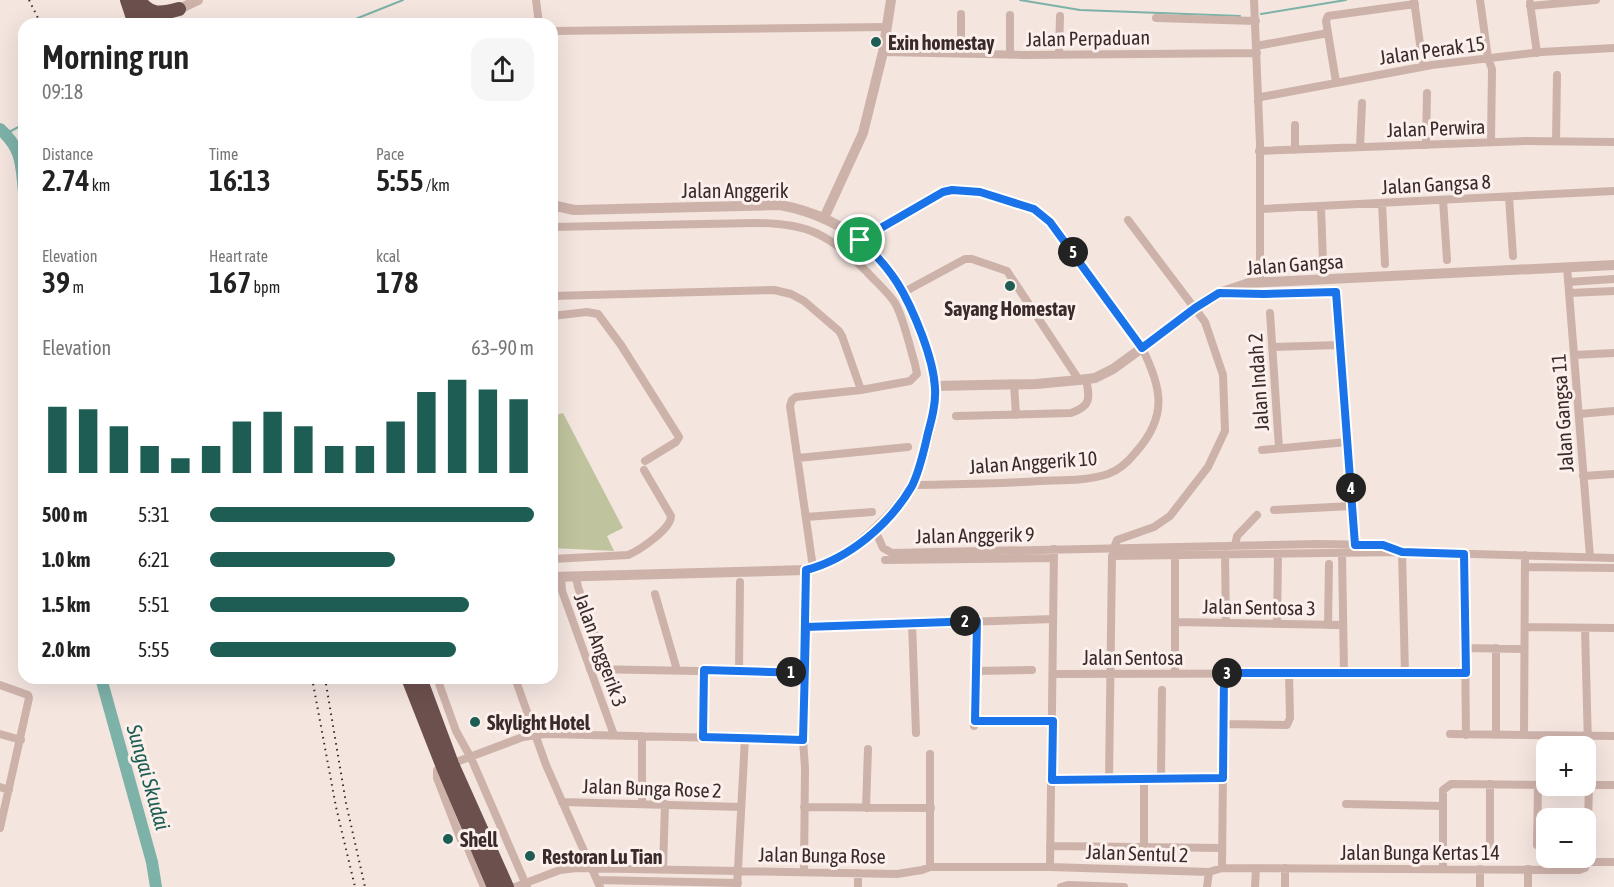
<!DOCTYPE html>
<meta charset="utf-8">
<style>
:root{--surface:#fff;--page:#f6f6f6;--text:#222;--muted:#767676;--accent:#1e5d53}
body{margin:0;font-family:"Asap Condensed",sans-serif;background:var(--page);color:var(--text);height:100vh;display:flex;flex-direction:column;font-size:22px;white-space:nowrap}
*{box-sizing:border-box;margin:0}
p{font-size:20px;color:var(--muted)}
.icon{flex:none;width:33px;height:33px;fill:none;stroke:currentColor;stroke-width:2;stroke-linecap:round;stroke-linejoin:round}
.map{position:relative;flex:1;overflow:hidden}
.details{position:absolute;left:18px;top:18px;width:540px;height:666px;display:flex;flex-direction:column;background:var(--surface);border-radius:18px;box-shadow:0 6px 24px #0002}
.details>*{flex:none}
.tools{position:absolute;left:1536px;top:736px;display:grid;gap:12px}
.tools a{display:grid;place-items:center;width:60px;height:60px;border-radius:12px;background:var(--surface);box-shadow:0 6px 24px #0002;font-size:30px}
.pin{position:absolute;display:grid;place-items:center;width:51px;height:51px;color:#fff;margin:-26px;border:3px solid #fff;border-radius:50%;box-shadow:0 2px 6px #0007}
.km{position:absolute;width:30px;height:30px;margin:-15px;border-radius:50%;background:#222;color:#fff;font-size:16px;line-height:30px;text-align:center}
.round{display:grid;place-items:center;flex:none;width:63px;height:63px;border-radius:18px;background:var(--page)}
.headline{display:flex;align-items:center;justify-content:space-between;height:102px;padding:0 24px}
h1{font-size:33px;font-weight:600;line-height:45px}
.metrics{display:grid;grid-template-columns:repeat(3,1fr);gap:9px;height:102px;padding:6px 24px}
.metrics div{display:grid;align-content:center}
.metrics b{font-size:30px;font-weight:600}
.metrics small{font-size:16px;font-weight:400}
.metrics p{font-size:16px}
.chart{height:168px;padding:12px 24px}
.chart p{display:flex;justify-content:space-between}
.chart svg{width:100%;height:108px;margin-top:6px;stroke:var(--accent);stroke-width:6}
ul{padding:0 24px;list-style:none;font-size:20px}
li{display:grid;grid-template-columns:96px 72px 1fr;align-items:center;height:45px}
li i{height:15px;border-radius:8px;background:var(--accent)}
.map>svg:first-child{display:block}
.green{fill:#c0c49e}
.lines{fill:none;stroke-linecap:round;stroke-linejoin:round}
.stream{stroke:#7db2a8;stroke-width:2}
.river{stroke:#7db2a8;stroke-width:12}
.minor{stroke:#cdb2aa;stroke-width:8}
.tertiary{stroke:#cdb2aa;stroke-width:10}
.trunk{stroke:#6c504e;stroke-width:14}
.rail{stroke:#3a2b2a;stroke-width:2;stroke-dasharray:1.5 4.5;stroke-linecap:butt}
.route-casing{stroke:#fff;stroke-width:12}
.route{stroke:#1a73e8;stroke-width:8}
.poi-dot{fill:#1e5d53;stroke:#fbf0ec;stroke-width:2}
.labels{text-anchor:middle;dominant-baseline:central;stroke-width:6;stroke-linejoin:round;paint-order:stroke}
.street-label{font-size:20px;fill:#3a2b2a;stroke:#fbf0ec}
.poi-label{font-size:20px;font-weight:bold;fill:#3a2b2a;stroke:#fbf0ec;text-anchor:start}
.water-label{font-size:21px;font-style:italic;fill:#1e5d53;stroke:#fbf0ec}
</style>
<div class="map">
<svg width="1614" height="887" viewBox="0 0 1614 887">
<rect width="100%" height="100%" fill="#f4e5df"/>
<!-- green -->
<path class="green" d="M563,413L623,528L607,536L614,551L552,548V416Z"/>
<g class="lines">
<!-- stream -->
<path class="stream" d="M1020,0L1080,10L1240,16
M1261,14L1346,0
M343,24L403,0
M1,130L11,131L24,124"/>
<!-- river -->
<path class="river" d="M0,129C23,150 21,164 24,192
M101,678L152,862L156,887"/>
<!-- minor -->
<path class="minor" d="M536,0L539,24
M1254,0L1260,144V282
M1414,0L1423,66
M1480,0L1488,58L1492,69L1491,142
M1530,3L1537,53
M1530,6L1596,0
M961,14V54
M1156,18L1256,21
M552,31L887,27
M1256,46L1328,33
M883,52L1024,55L1257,53
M1010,55V15
M1059,55L1060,16
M1336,82L1326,21L1328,16L1415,4
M1258,101L1261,97L1432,65L1541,52L1614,48
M1556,141L1557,75
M1426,145L1427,93
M1360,147L1362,103
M1295,150V125
M1259,151L1526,141L1614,142
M1509,197L1513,256
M1443,200L1447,260
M1382,203L1385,264
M1321,206L1323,262
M1260,209L1614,191
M552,227L754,223C808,223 829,234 867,272C876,282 888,292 895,303C903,316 910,348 915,364L917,374L910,381L861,390L796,397L792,400L790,406L813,568
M860,240L943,192L952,191L980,192L1034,209L1050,222L1142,348C1162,388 1168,416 1136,452C1128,462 1120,470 1108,474C1086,481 1063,480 1040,481C997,484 955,484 912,485
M1567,267L1590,557
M1568,282L1614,279
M904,292L965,259H972L1007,271L1079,380
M1569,293L1614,291
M1223,294L1336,292L1355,545
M552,296L774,290L791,294L804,301L839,331L842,336L861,390
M1270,313L1279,448
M552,316L587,312L598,314L621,345L679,437L676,442L645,461
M1272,347L1340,345
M1574,355L1614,353
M1014,384L1016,415
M1579,414L1614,411
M956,416L1071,413C1091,406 1090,399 1086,379
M1262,450L1347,442
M798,458L908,447
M1583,476L1614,474
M1274,510L1352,506
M806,517L872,512
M875,530L883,548L892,553L1318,544L1383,545L1394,549
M1235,546L1237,536L1257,515
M1114,548L1117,540L1154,527L1170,516L1208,467L1225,431L1223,375L1205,322L1128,220
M1402,552L1405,673
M1342,553L1344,673
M1464,553L1466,735
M1225,554L1226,623
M1175,555V673
M552,559L628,555C640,550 671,529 671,516L644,470
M885,560L1054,558
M1525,567L1614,568
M561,577L562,591L614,735
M576,577L578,587L606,668
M655,594L677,670
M1175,622L1343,625
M912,623L916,733
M1277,624L1278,554
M1328,625L1329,564
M806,627L1053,619
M1525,627L1614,628
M1585,628L1589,785L1587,862
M1465,648L1524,649
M590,669L804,673
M739,671L740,582
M976,671L1032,670
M1053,674L1466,673
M437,678L456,731L471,758L527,887
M515,678L546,765L600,887
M0,685L28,695L29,698L0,828
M975,721H1052
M1224,724L1287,725L1290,718L1289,673
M974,726L977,621
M0,734L21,740
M1450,734L1614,736
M1496,735V648
M1524,735L1525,555
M642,736V804
M703,737L704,670
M930,754V867
M1161,778L1162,690
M1109,779L1112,556L1402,552L1614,558
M1052,780L1223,778
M1586,785H1614
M0,787L9,790
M562,802L741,807
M1346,804L1443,806
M804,807L931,808
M866,808L868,749
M1490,845V784
M1537,845L1538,784
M1050,846L1222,848
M1144,847V779
M1354,851L1443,853
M1587,862H1614
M1050,867L1054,549
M1222,868L1224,673
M1443,869V790L1451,784L1546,785
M663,870L665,804
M804,872L805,768L803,740L806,570
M597,880L738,883
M484,887L466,844L461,840L437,778V770L443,767L523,737L545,734L803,740
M515,887L560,870L577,868L897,874L922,870L930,867H1050L1209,872L1222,868L1579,870L1585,868L1587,862
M737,887L745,738
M858,887V873
M1061,887L1068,885L1124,887
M1207,887L1209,872
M1255,887L1256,868
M1285,887V868
M1480,887V869
M1528,887V869"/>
<!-- tertiary -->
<path class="tertiary" d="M148,24L198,0
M552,205L574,210L780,205C850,218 896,262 919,328C926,347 933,365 935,385C937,409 923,466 911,486C902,501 891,514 879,525C859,545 834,563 806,570L552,577
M824,218L863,133L883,52L891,0
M935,386L1036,384L1079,380L1095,378L1113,369L1216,294L1249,283L1614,265"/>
<!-- trunk -->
<path class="trunk" d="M127,0L135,24
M139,0C150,16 161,14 179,9
M138,2L146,24
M408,678L443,767L494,887
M420,678L452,764L507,887"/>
<!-- rail -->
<path class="rail" d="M29,0L41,24
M312,678L336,807L355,887
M325,678L346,803L365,887"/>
</g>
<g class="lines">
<defs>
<path id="route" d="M860,240C893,270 906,293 922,335C928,351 934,370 935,388C936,403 932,418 928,433C924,450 920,470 912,486C890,524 849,559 806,570L804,673L704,670L703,737L803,740L806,627L977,621L975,721H1053L1052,780L1223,778L1224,673H1466L1464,554L1402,552L1383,545H1355L1336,292L1264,294L1219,293L1195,308L1142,348L1050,222L1034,209L980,192L952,190L943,192L860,240"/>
</defs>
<!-- route casing -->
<use href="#route" class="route-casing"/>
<!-- route -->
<use href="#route" class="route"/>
</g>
<!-- markers -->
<g class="poi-dot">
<circle cx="876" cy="42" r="6"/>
<circle cx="1010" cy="286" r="6"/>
<circle cx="475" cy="722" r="6"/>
<circle cx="448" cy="839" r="6"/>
<circle cx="530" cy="856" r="6"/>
</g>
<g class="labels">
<!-- street labels -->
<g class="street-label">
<text transform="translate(1088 38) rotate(-1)">Jalan Perpaduan</text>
<text transform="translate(1432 50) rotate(-8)">Jalan Perak 15</text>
<text transform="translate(1436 128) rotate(-2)">Jalan Perwira</text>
<text transform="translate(1436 184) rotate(-3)">Jalan Gangsa 8</text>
<text x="735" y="190">Jalan Anggerik</text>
<text transform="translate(1295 264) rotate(-4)">Jalan Gangsa</text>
<text transform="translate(1258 382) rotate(-94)">Jalan Indah 2</text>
<text transform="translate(1562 413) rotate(-94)">Jalan Gangsa 11</text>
<text transform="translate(1033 462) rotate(-4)">Jalan Anggerik 10</text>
<text transform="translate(975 535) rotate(-1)">Jalan Anggerik 9</text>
<text transform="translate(1259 607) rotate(1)">Jalan Sentosa 3</text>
<text transform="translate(601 650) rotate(70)">Jalan Anggerik 3</text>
<text x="1133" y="657">Jalan Sentosa</text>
<text transform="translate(652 788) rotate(2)">Jalan Bunga Rose 2</text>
<text x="1420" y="852">Jalan Bunga Kertas 14</text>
<text transform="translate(1137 853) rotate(2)">Jalan Sentul 2</text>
<text transform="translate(822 855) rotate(1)">Jalan Bunga Rose</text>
</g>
<!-- poi labels -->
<g class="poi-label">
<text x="888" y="42">Exin homestay</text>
<text x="1010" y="308" text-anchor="middle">Sayang Homestay</text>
<text x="487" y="722">Skylight Hotel</text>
<text x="460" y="839">Shell</text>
<text x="542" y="856">Restoran Lu Tian</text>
</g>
<!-- water labels -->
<g class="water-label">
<text transform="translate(149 777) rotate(74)">Sungai Skudai</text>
</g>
</g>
</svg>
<div class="tools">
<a>+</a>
<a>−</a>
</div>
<div class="pin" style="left:860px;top:240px;background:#1e9e55"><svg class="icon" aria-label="arrive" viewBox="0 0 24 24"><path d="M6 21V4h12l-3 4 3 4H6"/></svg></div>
<b class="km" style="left:791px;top:672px">1</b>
<b class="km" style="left:965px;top:621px">2</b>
<b class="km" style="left:1227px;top:673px">3</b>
<b class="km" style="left:1351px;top:488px">4</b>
<b class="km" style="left:1073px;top:252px">5</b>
<section class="details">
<div class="headline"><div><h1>Morning run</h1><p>09:18</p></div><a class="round"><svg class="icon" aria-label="share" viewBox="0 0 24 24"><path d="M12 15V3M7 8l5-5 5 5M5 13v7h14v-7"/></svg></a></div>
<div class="metrics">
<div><p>Distance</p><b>2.74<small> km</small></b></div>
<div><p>Time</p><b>16:13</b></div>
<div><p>Pace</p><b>5:55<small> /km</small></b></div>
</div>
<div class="metrics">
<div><p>Elevation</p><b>39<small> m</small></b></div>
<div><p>Heart rate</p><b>167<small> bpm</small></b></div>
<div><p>kcal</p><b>178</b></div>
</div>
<div class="chart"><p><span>Elevation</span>63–90 m</p>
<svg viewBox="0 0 160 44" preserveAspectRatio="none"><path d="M5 44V17M15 44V18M25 44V25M35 44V33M45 44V38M55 44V33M65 44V23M75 44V19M85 44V25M95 44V33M105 44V33M115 44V23M125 44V11M135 44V6M145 44V10M155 44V14"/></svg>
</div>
<ul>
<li><b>500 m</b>5:31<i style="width:100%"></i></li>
<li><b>1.0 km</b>6:21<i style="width:57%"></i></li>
<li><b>1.5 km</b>5:51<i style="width:80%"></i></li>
<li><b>2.0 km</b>5:55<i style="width:76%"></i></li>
</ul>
</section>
</div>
